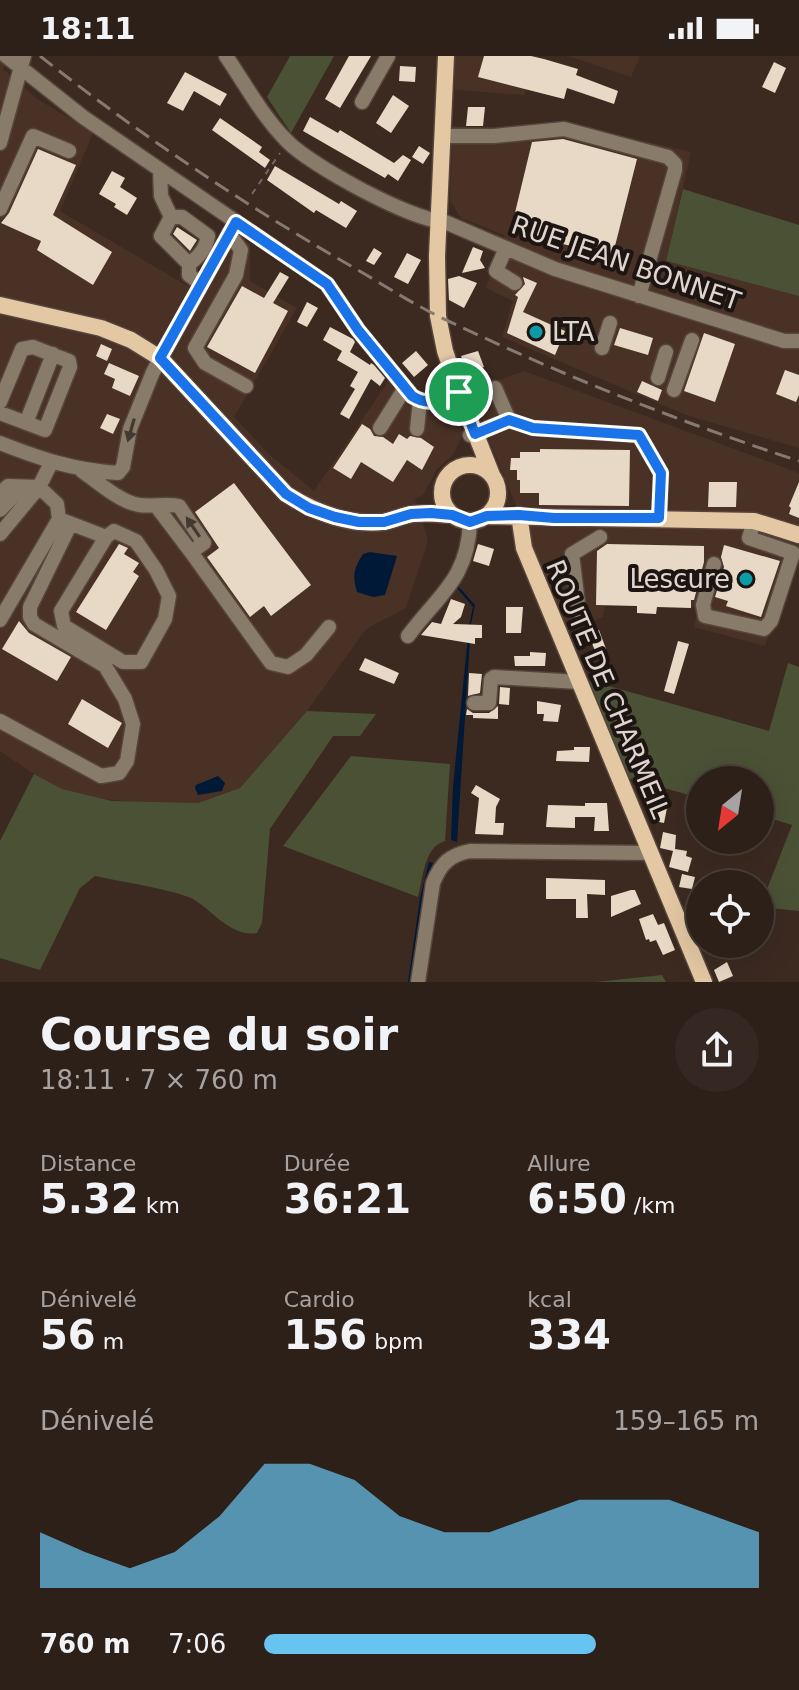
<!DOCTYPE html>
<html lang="fr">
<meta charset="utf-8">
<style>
:root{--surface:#2d2019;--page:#352822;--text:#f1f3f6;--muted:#a7a3a2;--line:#483e38;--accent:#67c4f0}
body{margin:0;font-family:"DejaVu Sans",sans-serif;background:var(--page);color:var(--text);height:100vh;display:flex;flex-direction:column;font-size:30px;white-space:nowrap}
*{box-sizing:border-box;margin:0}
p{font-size:26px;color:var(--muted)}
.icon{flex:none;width:44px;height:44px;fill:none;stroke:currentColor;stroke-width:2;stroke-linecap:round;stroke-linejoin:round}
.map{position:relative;height:926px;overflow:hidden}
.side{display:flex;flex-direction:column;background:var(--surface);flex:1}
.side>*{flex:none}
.needle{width:52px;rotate:210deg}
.buttons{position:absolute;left:686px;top:710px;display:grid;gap:16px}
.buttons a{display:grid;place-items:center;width:88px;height:88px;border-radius:50%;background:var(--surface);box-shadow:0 8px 32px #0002,0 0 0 2px var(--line);font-size:40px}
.pin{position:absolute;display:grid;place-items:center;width:68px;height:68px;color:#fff;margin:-34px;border:4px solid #fff;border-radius:50%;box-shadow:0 2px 8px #0007}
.round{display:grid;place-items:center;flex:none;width:84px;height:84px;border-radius:42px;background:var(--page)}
.overview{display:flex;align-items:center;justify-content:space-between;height:136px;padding:0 40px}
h1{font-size:44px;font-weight:600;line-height:60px}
.figures{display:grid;grid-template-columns:repeat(3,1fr);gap:12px;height:136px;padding:8px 40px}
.figures div{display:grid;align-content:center}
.figures b{font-size:40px;font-weight:600}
.figures small{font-size:22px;font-weight:400}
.figures p{font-size:22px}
.chart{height:224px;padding:16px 40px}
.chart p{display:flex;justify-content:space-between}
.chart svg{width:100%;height:144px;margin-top:8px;fill:var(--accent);opacity:.7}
ul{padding:0 40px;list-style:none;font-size:26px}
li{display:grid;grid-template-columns:128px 96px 1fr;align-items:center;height:60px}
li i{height:20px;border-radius:10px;background:var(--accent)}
.status{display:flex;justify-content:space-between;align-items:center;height:56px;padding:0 40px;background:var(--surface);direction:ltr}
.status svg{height:22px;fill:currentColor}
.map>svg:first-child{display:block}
.built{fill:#493125}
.green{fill:#4a5135}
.water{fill:#001937}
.building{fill:#e7d9c5}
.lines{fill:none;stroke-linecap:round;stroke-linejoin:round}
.minor-casing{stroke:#56453d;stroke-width:17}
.major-casing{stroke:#56453d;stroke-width:19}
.path{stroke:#76665e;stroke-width:2;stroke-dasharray:6 6;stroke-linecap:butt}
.minor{stroke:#897b6a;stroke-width:14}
.major{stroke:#e4c8a4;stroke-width:16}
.rail{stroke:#877870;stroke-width:3;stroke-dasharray:16 8;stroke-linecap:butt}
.oneway{fill:#433930}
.route-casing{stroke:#fff;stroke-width:16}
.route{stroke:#1a73e8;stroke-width:10}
.culture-dot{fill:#0f9aa8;stroke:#1d1511;stroke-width:3}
.labels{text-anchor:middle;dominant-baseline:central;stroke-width:8;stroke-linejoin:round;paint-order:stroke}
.street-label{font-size:26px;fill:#e0d4ce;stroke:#1d1511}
.poi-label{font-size:26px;fill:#e0d4ce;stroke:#1d1511;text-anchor:start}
</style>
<div class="status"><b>18:11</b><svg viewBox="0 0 49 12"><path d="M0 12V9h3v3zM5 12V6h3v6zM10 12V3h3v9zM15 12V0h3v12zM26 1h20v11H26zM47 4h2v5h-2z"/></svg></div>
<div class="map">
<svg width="799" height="926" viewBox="0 0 799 926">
<rect width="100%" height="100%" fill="#3c2a21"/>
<!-- built -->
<path class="built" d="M0,0H9L3,13L36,42L93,77L60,155L191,232L226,170L250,188V225L297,252L234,361L271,400L314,435L391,321L413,350L440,354L454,350L463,378L453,399L437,413L423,439L415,443L428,485L406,552L366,573L307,655L240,732L198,747H147L92,742L62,733L34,718L0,695Z
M455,0H537L524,39L455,34Z
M569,0H640L631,21Z
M453,70L512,74L576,70L691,96L666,205L799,240V392L686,359L502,281L513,245L486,232L504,179L461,162L450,144Z
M524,315L799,417V490L765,590L694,571L698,551L605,549L603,561L568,575L469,335Z"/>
<!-- green -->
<path class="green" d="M290,0H334L291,77L267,41Z
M683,133L799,169V240L666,205Z
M788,607L799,611V855L760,851L792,769L760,759V724H700V742L628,722L587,624L769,675Z
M307,655L376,658L360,680H333L270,773L262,867L257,877C231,881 213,855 193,843C176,834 117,825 95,820L80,832L40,914L0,902V785L34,718L62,733L112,745L198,747L240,732Z
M351,700L450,708L445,785C424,791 423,822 418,841L283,790Z
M662,919L666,926H596Z"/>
<!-- water -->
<path class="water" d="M370,496L397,500L385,539L373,541L357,536C352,519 354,512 363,498Z
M458,530L475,549L471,568L457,786L451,784L453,730L469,570L473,551L456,531Z
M218,720L225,727L222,735L198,739L195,732L196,729Z
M429,806L433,807L425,841L413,926H408L420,842Z"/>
<!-- building -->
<path class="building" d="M349,0H371L340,52L325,43Z
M484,0H531L544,3L578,13L576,19L618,35L614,48L567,32L564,43L478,21Z
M774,6L786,12L775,37L762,31Z
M400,10L416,11L415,26L399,25Z
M185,16L227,38L220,50L194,35L183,55L167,47Z
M393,39L409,50L391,77L376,67Z
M468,51H485L483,70H466Z
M310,61L338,77L340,74L394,107L403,99L411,104L398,125L388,118L385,122L303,75Z
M220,62L262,91L259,96L270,104L265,112L212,74Z
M563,83L637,103L615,190L619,202L543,183L513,165L532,86Z
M419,90L430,97L423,108L412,101Z
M38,93L76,109L53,159L112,196L93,229L37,194L41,185L1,167L9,157Z
M275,110L339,148L341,145L357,155L346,172L316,154L314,157L267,124Z
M112,115L125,122L120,131L137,142L127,159L114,151L116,148L99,138Z
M177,171L197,184L190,195L173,178Z
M473,191L483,195L480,204L485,212L462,217Z
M374,192L382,197L374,209L366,205Z
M407,197L421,204L408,228L394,221Z
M280,216L289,221L273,247L288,255L255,317L207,291L242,230L264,242Z
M459,220L477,227L464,252L449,244L448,223Z
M523,221L537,227L523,256L565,275L555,299L507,277L518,241L515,239L525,228Z
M307,246L318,252L307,271L297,266Z
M330,271L353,283L355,286L350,296L370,309L371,307L374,309L385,322L380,330L371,323L349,363L340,358L355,333L350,330L358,316L337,304L342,295L323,284Z
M620,272L653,282L648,299L614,289Z
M704,277L735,288L715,346L684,335Z
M101,288L112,293L107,305L96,300Z
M416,295L428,309L414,321L402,307Z
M478,295L484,311L467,317L461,300Z
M109,307L139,320L130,340L112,332L115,323L104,318Z
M785,314L799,319V339L796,346L776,338Z
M642,325L662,334L658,345L637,336Z
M107,358L120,363L113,378L100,372Z
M362,368L370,373L374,380L383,381L393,388L399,378L407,383L410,380L421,382L434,391L422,414L407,404L393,426L361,406L351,423L333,412Z
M540,393L630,394L629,450L539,449V437H520V424H517V414H510L511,402H520V396H540Z
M709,426H737L736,451H708Z
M799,426V462L789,458L791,452L789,450Z
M234,427L311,529L271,560L264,550L250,561L207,501L219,492L195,456Z
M119,488L128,492L124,498L139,507L133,516L139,520L106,574L76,556Z
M478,488L494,493L489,510L473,505Z
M607,488L704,490V506L694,544H691V552L657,551L656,558L637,557V550L596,549L597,495Z
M724,489L780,505L761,561L726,550L728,545L715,541L724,511L721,501Z
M451,543L465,548L461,561L453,568L482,569V582H475V588L421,579L432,566L441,568Z
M506,551H523L521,577H506Z
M19,565L29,577L71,601L57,625L2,593Z
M599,574L606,593L596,597L588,578Z
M678,585L689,588L674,638L664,635Z
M530,596L546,597L545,610H515L514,600H530Z
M365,602L399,617L394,628L359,614Z
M469,617L482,618L480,637L468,640Z
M500,631L510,632L509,649L499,648Z
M82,643L122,667L108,692L68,668Z
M537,645L561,649L558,666L543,665L544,658H537Z
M498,650V663L473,662V659H466L467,653L473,657H489Z
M574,691H590L589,706L556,705L557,695L574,694Z
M476,729L500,743L496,751L495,767H504L503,779L475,778L479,742L471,737Z
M653,739L669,742L664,767L654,765L656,759L649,758Z
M585,747H607L609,775H594L595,761H575V772L546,771L548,749L585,750Z
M663,776L676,779L675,793L687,795L686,800L692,802L688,816L669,811L673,795L660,792Z
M682,818L695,821L692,833L679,831Z
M546,822L605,824V839L587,838L588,862H576V843H546Z
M631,834H635L641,848L611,861V840Z
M653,858L658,869L664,867L675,894L663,899L656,884L650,886L649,883L646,884L639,863Z
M727,906L733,920L719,926L714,914Z"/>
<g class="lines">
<defs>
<path id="minor" d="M6,0L83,61L327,228L358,274L412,340C429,351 442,344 459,336
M226,0C245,28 263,61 287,85C311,110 411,164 445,166L555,213L784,285H799
M362,46L388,0
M443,80H494L564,73L668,101L675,108V114L639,240
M0,87L24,0
M160,114L161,140L171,161L161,180L189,208V219L201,228
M0,153L33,80L69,95
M171,161H182L208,180C206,193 199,201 189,208
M229,177L241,194L236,219L195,292L205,307L246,330
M506,192L496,215L515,227
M602,292L610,267
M658,322L666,296
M495,332L509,364
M674,334L692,284
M0,346L22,293L33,291L69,305L70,311L45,374L0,357
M26,367L53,298
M380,372L405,332
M417,373L420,345
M470,379L509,364L533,372L639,379L661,417L659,462
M0,387C41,403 73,414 118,417L123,411L130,373L153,316L236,166
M82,415C98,426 120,446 139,449C153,451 166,447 179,450L204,487L191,496L157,451
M0,438L8,430L39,431L51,407
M0,454L22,431
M0,478L39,431L57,448L59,463L106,481L61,555L64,570L123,606H141L165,563L169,540L156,514L136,485L114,475L106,481
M191,496L271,607L288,611L306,599L329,571
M714,508L703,549L705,560L764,573L771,565L793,497L749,482L754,465
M579,555L572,498L600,481
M0,564L59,463
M408,580C439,538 468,523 470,466
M474,647H489L491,623L494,621L579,626
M0,665L101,720L119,717L127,705L133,668L125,643L105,610L34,568L30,561V551L70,469
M418,926L433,827C441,807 450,799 470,795L650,797"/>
<path id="major" d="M446,0L437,200L438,260L445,295L459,336L492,419
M0,249L101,272L131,284L160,302L286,438C315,456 348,470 383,466C391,465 399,461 407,459C422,456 437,458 452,459
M442 437a28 28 0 1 1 56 0a28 28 0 1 1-56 0Z
M519,459L524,492L704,926
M487,460L754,465L799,479"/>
</defs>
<!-- minor casing -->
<use href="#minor" class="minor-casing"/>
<!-- major casing -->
<use href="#major" class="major-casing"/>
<!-- path -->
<path class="path" d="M252,138L280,97"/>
<!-- minor -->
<use href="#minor" class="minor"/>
<!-- major -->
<use href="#major" class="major"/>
<!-- rail -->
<path class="rail" d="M40,0C140,79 246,150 356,213C384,229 411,247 440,261C556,317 677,365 799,405"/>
</g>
<!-- one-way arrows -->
<defs><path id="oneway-solid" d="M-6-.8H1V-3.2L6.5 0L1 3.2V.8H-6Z" transform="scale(2)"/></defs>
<g class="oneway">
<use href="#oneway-solid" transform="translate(131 374) rotate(106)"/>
<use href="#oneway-solid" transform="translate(193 471) rotate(-124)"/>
</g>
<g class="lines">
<defs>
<path id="route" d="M236,166L327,228L358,274L412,340C429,351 442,344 459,336L475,378L509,364L533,372L639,379L661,417L659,462H554L519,459L487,460L470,466L452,459L431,457L411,458L384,466H359L335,461L309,452L286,438L160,302Z"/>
</defs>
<!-- route casing -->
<use href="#route" class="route-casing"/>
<!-- route -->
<use href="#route" class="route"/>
</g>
<!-- markers -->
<g class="culture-dot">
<circle cx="536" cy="276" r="8"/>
<circle cx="746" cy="523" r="8"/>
</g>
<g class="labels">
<!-- street labels -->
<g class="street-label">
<text transform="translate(626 207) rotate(19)">RUE JEAN BONNET</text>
<text transform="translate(608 633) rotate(67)">ROUTE DE CHARMEIL</text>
</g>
<!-- poi labels -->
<g class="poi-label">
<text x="552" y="276">LTA</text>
<text x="730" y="523" text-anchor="end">Lescure</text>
</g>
</g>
</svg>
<div class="buttons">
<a><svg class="needle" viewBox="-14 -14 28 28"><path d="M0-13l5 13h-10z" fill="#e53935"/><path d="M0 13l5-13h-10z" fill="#a7a3a2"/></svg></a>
<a><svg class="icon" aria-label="locate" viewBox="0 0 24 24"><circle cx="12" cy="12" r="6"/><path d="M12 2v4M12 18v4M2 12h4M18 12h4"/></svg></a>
</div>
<div class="pin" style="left:459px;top:336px;background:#1e9e55"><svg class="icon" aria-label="arrive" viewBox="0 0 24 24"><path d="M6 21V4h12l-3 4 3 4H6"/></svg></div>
</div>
<section class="side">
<div class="overview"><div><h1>Course du soir</h1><p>18:11 · 7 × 760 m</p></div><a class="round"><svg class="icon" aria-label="share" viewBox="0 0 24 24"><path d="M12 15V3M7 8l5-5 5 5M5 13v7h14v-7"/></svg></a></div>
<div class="figures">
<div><p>Distance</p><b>5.32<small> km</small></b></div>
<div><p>Durée</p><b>36:21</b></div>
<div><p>Allure</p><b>6:50<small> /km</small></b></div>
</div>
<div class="figures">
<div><p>Dénivelé</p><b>56<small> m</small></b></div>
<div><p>Cardio</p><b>156<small> bpm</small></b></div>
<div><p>kcal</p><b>334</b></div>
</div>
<div class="chart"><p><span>Dénivelé</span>159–165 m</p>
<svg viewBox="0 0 160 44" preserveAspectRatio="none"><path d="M0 44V27L10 33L20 38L30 33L40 22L50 6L60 6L70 11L80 22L90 27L100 27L110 22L120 17L130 17L140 17L150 22L160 27V44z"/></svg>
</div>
<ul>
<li><b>760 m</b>7:06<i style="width:67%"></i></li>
</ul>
</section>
